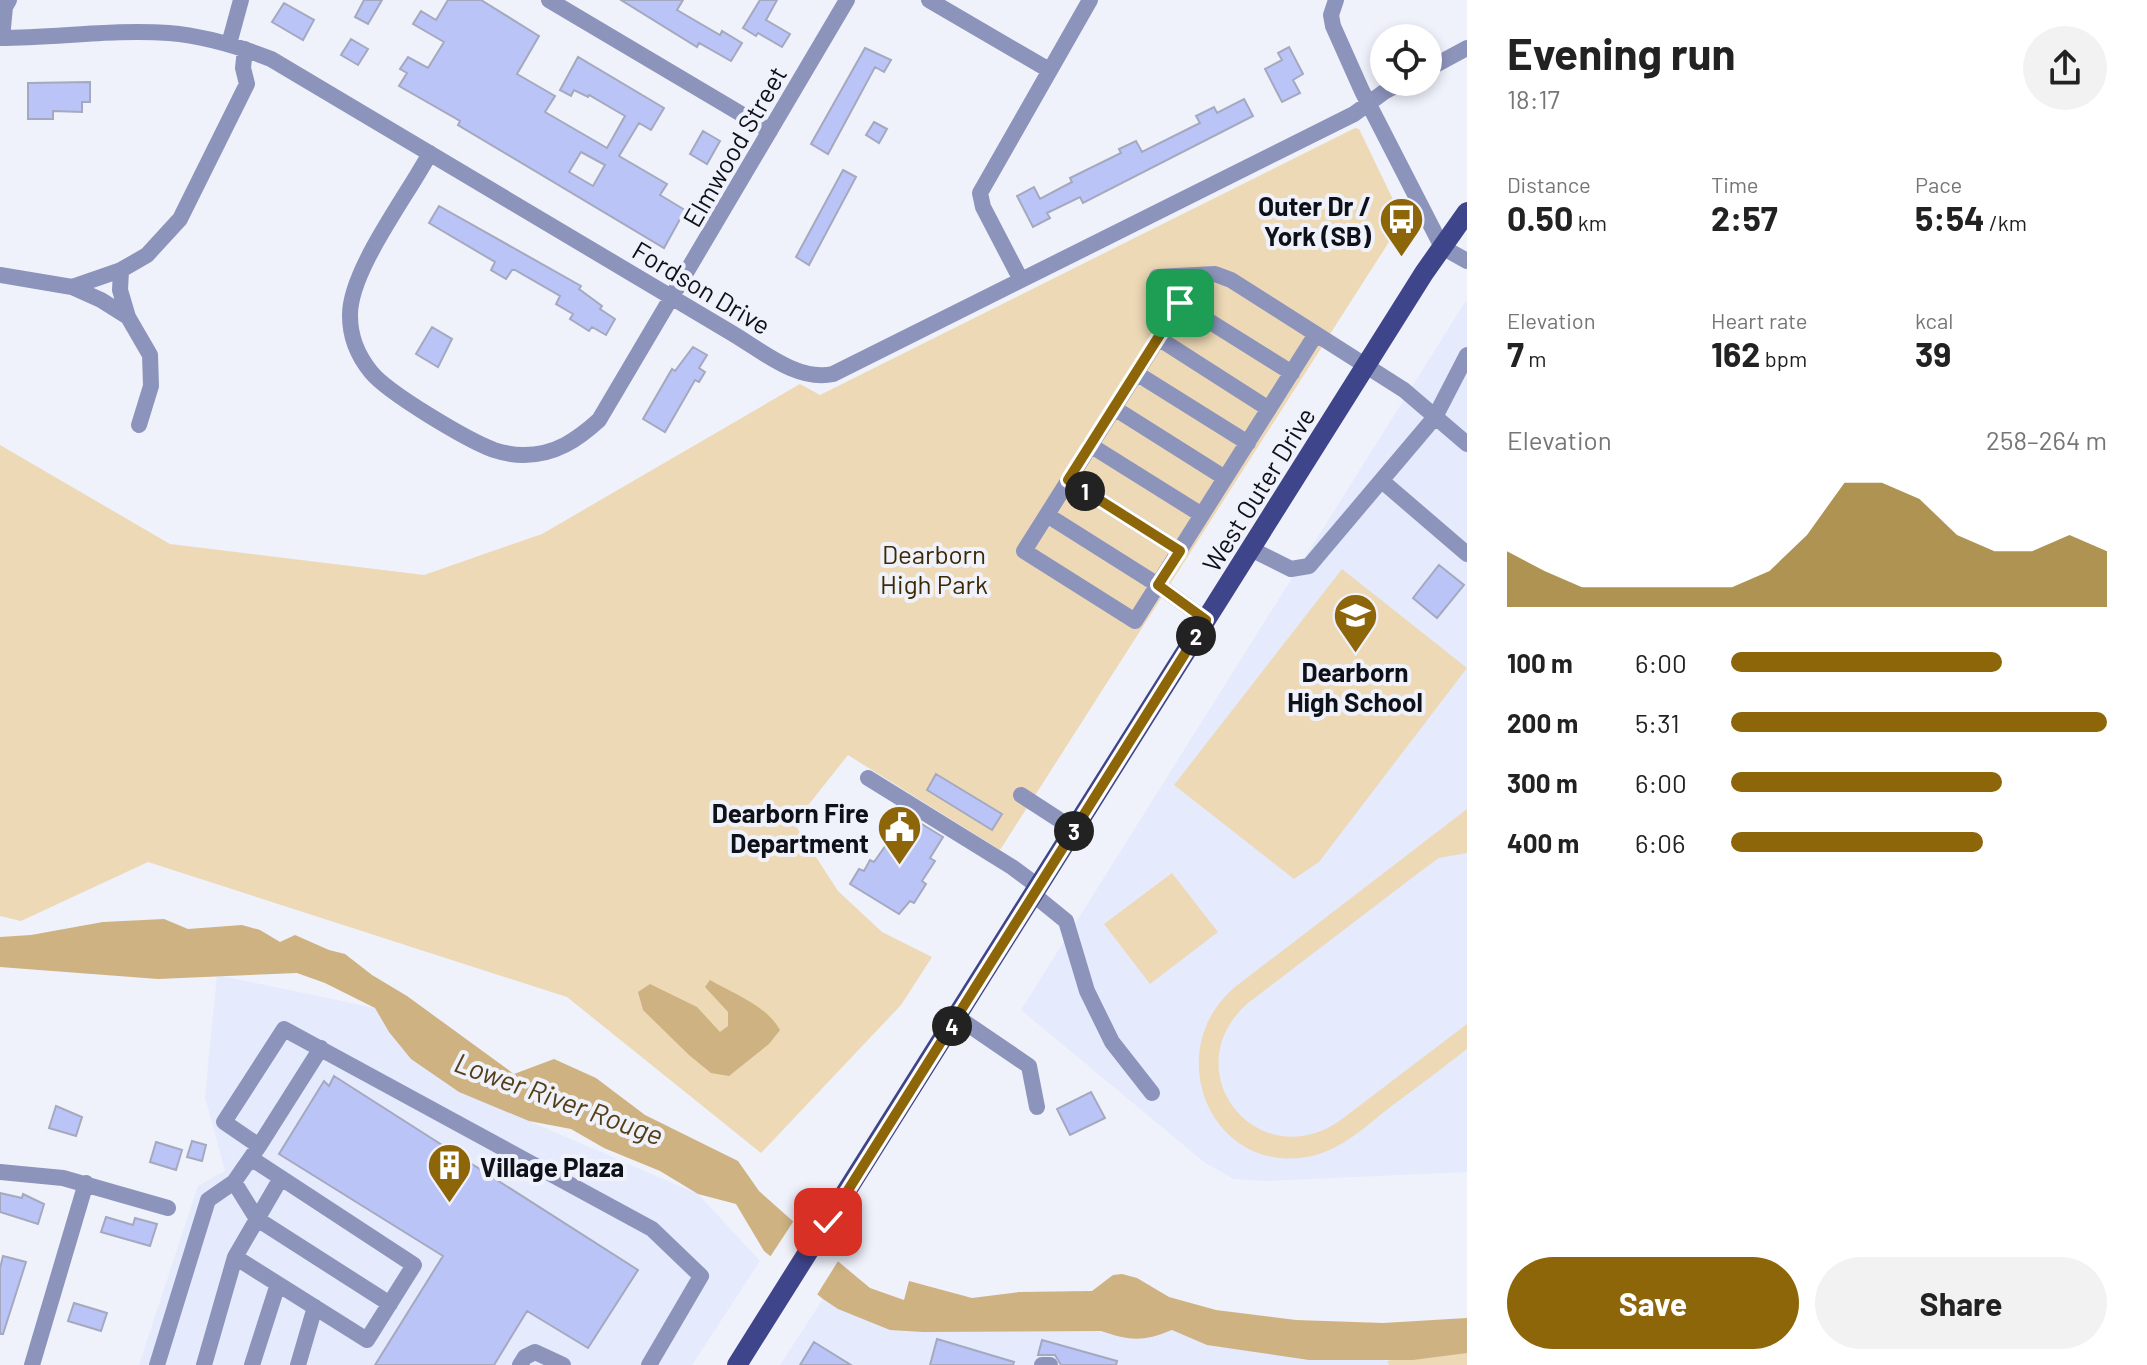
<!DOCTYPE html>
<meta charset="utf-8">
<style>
:root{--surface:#fff;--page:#f2f2f2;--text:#222;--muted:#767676;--accent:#8d6609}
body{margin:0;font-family:Barlow,sans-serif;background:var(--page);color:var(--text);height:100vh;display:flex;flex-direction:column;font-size:30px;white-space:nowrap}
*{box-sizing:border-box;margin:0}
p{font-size:26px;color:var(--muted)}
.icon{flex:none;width:44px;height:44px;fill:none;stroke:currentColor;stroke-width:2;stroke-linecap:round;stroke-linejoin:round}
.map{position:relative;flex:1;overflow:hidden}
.drawer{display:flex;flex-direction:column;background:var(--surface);width:680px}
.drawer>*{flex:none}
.buttons{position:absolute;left:1370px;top:24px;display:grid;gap:16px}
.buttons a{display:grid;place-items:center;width:72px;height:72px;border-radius:50%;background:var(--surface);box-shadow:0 4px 12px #0003;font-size:40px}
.pin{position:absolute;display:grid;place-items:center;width:68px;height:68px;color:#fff;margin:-34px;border-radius:16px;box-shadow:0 4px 12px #0006}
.km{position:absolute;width:40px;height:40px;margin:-20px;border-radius:50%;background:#222;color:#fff;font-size:22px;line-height:40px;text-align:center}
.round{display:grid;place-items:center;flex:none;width:84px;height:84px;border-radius:42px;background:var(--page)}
.head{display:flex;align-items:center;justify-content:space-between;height:136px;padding:0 40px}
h1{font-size:44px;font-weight:700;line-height:60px}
.stats{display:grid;grid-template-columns:repeat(3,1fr);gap:12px;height:136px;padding:8px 40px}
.stats div{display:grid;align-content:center}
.stats b{font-size:34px;font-weight:700}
.stats small{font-size:22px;font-weight:400}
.stats p{font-size:22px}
.chart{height:224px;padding:16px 40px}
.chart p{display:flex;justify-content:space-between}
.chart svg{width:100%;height:144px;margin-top:8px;fill:var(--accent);opacity:.7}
.button{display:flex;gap:16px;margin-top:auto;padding:16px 40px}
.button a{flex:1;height:92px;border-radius:48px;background:var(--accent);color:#fff;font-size:32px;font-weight:700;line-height:92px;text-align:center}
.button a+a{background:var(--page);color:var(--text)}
ul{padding:0 40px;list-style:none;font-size:26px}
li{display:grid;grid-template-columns:128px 96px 1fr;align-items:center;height:60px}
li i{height:20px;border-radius:10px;background:var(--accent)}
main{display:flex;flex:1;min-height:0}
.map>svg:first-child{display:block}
.built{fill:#e6eafd}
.green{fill:#edd9b6}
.water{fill:#ceb281}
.pier{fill:#eff1fb}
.building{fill:#bac4f7;stroke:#a4a9bf;stroke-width:2;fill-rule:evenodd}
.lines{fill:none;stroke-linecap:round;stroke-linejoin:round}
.minor{stroke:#8d94bc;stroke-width:16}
.major{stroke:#3f458a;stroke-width:20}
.route-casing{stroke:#fff;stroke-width:16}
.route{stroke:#8d6609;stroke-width:10}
.labels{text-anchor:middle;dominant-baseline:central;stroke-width:8;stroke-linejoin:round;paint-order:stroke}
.street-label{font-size:26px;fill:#0f1119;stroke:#eff1fb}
.poi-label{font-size:26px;font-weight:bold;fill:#0f1119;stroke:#eff1fb;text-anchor:end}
.park-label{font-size:26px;fill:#3c2900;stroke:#eff1fb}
.water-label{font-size:28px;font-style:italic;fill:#533e17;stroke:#eff1fb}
</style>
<main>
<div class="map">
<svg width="1467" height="1365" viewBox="0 0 1467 1365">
<rect width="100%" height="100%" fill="#eff1fb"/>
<!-- built -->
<path class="built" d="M1467,299V1172L1264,1181L1234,1179L1204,1162L1021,1010Z
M217,975L375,1008L529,1121L698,1194L760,1261L692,1365H139L198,1186L225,1171L205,1097Z
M823,1299L1172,1330L1387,1361L1391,1365H780Z"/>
<!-- green -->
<path class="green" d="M1355,128L1359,129L1403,220L1000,850L848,755L794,823L838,891L882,932L932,957L901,1005L761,1153L567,997L148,862L21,921L0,916V445L170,544L424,575L542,534L800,384L820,395Z
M1342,569L1467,668L1319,862L1294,879L1174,785Z
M1467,809V853L1439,858L1425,868L1248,1003C1173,1069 1255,1176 1338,1122L1467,1024V1049C1441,1069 1415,1089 1389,1108C1365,1127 1342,1149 1312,1156C1211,1178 1159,1051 1235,987Z
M1172,873L1218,932L1150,984L1104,924Z
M1467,1348V1365H1389L1387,1361L1417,1353Z"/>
<!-- water -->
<path class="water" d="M164,919L188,929L242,925L260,930L280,942L295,935L329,950L345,954L372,975L407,996L514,1074L554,1059L596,1078L645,1115L738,1161L759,1191L840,1263L870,1288L904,1300L909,1281L972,1298L1019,1292L1092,1291L1113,1275L1122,1274L1137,1278L1169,1297L1216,1310L1296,1320L1383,1323L1467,1318V1353L1413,1360H1309L1207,1345L1172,1330C1142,1342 1131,1341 1101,1331L923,1332L890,1330L838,1309L823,1299L764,1251L736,1204L698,1194L660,1171L604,1148L571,1129L529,1121L459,1092L411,1059L389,1032L375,1008L325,983L297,973L158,979L0,967V937L31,935L103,922Z
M710,980C734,994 766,1005 780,1030L769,1044L729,1076L711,1073L689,1055L643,1010L638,992L650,984L697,1007L720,1032L728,1026V1012L705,987Z"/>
<!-- pier -->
<path class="pier" d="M795,1219L840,1258L815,1298L768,1260Z"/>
<!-- building -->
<path class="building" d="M364,0H382L368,24L355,17Z
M448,0H481L539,36L517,74L555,96L545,112L607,148L625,116L589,95L588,97L574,90L571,96L560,90L578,57L664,108L651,130L639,123L619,156L667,184L660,195L685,210L664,248L458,125L460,121L399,86L407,73L400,69L408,57L428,68L444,42L413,24L421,11L436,20ZM581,152L605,165L593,186L569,172Z
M621,0H683L677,10L720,35L722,31L742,43L731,61L699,43L697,47Z
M760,0H777L766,20L790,34L782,47L758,33L756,36L743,28Z
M284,3L314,20L303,40L272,22Z
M351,39L368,49L358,65L341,55Z
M1289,47L1303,74L1293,80L1300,93L1282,102L1265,69L1282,60L1278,53Z
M865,48L891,60L884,72L875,67L828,154L811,144Z
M90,82V102H82V112L53,111V119H28V83Z
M1244,99L1253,116L1083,203L1080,197L1047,213L1050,218L1033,227L1017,196L1034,187L1040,199L1072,182L1070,178L1121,153L1119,149L1136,141L1142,152L1200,123L1196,116L1214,107L1217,113Z
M874,122L887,129L879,143L866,135Z
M703,131L720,141L707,164L690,154Z
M843,170L856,177L809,265L796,257Z
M439,206L581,286L579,289L602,306L600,309L615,319L606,335L592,327L589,331L570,319L573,314L556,304L560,296L515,270H512L506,279L491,270L495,262L429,223Z
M432,327L452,339L438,367L416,354Z
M693,347L707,355L699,368L705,372L699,382L695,380L665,432L643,419L672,369L675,371Z
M1439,565L1464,585L1437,618L1413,598Z
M936,774L1002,814L992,830L927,790Z
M907,815L943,837L930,858L935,861L922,881L926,884L914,903L910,901L899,914L850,884L859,869L864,871L870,860L874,862Z
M334,1076L638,1270L588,1348L527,1311L494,1365H375L443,1256L279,1154L324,1081L329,1086Z
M1091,1092L1105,1118L1070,1135L1057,1109Z
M56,1106L82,1117L76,1136L49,1128Z
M192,1141L206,1145L202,1161L187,1157Z
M156,1142L182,1150L176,1170L150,1162Z
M0,1193L22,1198L23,1194L44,1204L38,1224L0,1212Z
M106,1217L133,1225L135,1218L157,1224L150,1246L101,1232Z
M3,1256L26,1262L3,1334H0V1268Z
M74,1303L107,1313L101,1331L68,1321Z
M937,1339L1014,1362L1013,1365H930Z
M1042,1340L1117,1361L1116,1365H1061L1055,1355H1038Z
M814,1342L851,1365H800Z"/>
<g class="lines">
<!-- minor -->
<path class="minor" d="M549,0L770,131
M929,0L1049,70
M1336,0L1331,15L1333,26L1362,91L1442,247L1467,261
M0,38C56,38 113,29 169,33C204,36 238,46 271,59L730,332C761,350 797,382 833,374L1354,114L1384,92L1403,82
M2,38L5,7L9,0
M229,44L241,0
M1428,69L1467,48
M430,153C408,195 349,271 350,316C350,336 358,356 371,372C388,393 467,440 494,450C503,453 514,455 524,455C555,455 577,440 599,420L847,0
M121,270L120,290L128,317L150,355L151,386L139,425
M0,275L72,287L121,270L147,255L180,219L247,84L243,68L245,49
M1198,275L1024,551L1135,621L1316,334
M1157,277L1215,274L1231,280L1404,390L1467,444
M1021,280L983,207L980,193L1090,0
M72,287L101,300L128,317
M1180,303L1292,373
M1158,338L1269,409
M1136,373L1248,443
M1114,408L1225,478
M1090,445L1202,515
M1068,480L1180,551
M1382,481L1467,554
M1047,515L1158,585L1206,620
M1251,549L1291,569L1309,566L1435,417L1467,355
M868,778L1012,867L1039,887
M1021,795L1075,830
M1034,895L1066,921L1087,991L1112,1042L1152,1093
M957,1017L1029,1066L1037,1107
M259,1146L321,1048
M252,1159L414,1265L367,1340L235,1257L281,1178
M0,1172L63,1178L168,1208
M234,1182L257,1219L390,1304
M32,1365L86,1183
M157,1365L208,1200L234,1182L259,1146L224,1122L284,1029L652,1229L701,1276L649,1365
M204,1365L235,1257
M252,1365L278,1284
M298,1365L315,1307
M520,1365L525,1357L535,1352L563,1365
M1042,1365H1050"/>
<!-- major -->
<path class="major" d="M737,1365L1424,273L1467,212"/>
</g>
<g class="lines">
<defs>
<path id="route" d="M828,1222L1206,620L1158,585L1180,551L1068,480L1180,303"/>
</defs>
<!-- route casing -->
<use href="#route" class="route-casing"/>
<!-- route -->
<use href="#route" class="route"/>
</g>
<!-- icons -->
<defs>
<symbol id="bus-pin" viewBox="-11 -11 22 30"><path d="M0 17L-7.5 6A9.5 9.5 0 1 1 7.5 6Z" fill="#8d6609" stroke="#eff1fb"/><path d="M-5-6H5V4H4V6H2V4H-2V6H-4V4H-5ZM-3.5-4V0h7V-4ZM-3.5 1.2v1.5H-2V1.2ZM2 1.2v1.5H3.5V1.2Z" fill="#fff"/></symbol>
<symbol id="school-pin" viewBox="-11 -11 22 30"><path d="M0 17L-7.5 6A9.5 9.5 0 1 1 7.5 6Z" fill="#8d6609" stroke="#eff1fb"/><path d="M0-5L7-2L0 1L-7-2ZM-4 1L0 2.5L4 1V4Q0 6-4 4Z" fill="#fff"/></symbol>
<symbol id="civic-pin" viewBox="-11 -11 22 30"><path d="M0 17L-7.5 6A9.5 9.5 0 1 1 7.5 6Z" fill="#8d6609" stroke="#eff1fb"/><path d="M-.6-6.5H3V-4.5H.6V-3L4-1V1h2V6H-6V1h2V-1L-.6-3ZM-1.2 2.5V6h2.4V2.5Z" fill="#fff"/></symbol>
<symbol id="building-pin" viewBox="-11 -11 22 30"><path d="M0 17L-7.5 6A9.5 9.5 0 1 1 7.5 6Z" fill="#8d6609" stroke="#eff1fb"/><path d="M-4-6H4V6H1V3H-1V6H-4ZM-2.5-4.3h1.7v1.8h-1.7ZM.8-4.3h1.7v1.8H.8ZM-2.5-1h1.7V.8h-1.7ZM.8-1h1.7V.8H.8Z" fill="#fff"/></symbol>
</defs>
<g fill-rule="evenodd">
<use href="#bus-pin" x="1376" y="194" width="51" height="69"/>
<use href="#school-pin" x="1330" y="590" width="51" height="69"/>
<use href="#civic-pin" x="874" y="802" width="51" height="69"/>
<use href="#building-pin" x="424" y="1140" width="51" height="69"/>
</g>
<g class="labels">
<!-- street labels -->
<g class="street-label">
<text transform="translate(734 146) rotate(-60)">Elmwood Street</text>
<text transform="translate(702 287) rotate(31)">Fordson Drive</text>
<text transform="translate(1258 489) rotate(-58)">West Outer Drive</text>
</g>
<!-- poi labels -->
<g class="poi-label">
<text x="1371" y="205">Outer Dr /<tspan x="1371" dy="30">York (SB)</tspan></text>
<text x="1355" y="671" text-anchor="middle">Dearborn<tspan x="1355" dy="30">High School</tspan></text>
<text x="869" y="812">Dearborn Fire<tspan x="869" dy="30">Department</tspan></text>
<text x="480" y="1166" text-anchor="start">Village Plaza</text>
</g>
<!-- park labels -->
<g class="park-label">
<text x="934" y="553">Dearborn<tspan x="934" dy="30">High Park</tspan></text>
</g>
<!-- water labels -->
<g class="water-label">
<text transform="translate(559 1098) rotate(20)">Lower River Rouge</text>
</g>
</g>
</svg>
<div class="buttons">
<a><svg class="icon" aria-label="locate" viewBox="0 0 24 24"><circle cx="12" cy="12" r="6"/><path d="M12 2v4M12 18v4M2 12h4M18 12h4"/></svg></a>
</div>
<div class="pin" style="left:1180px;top:303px;background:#1e9e55"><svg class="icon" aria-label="arrive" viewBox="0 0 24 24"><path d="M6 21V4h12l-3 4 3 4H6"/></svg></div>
<div class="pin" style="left:828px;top:1222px;background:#d93025"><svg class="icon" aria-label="check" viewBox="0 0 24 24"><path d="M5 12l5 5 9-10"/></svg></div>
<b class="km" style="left:1085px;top:491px">1</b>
<b class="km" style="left:1196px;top:636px">2</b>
<b class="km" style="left:1074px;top:831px">3</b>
<b class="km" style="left:952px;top:1026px">4</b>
</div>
<section class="drawer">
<div class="head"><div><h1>Evening run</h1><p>18:17</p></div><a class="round"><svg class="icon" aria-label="share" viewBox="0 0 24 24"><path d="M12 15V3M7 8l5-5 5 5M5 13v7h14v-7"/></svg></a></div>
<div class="stats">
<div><p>Distance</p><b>0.50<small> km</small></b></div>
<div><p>Time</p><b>2:57</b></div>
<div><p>Pace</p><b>5:54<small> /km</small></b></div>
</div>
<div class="stats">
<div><p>Elevation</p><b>7<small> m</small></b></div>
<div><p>Heart rate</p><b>162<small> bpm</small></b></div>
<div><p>kcal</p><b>39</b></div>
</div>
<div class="chart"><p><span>Elevation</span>258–264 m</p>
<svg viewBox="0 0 160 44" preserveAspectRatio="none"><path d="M0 44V27L10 33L20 38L30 38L40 38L50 38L60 38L70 33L80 22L90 6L100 6L110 11L120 22L130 27L140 27L150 22L160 27V44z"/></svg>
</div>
<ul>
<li><b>100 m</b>6:00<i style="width:72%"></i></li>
<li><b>200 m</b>5:31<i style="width:100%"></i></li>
<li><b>300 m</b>6:00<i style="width:72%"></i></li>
<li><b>400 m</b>6:06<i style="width:67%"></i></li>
</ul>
<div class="button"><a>Save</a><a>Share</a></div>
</section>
</main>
